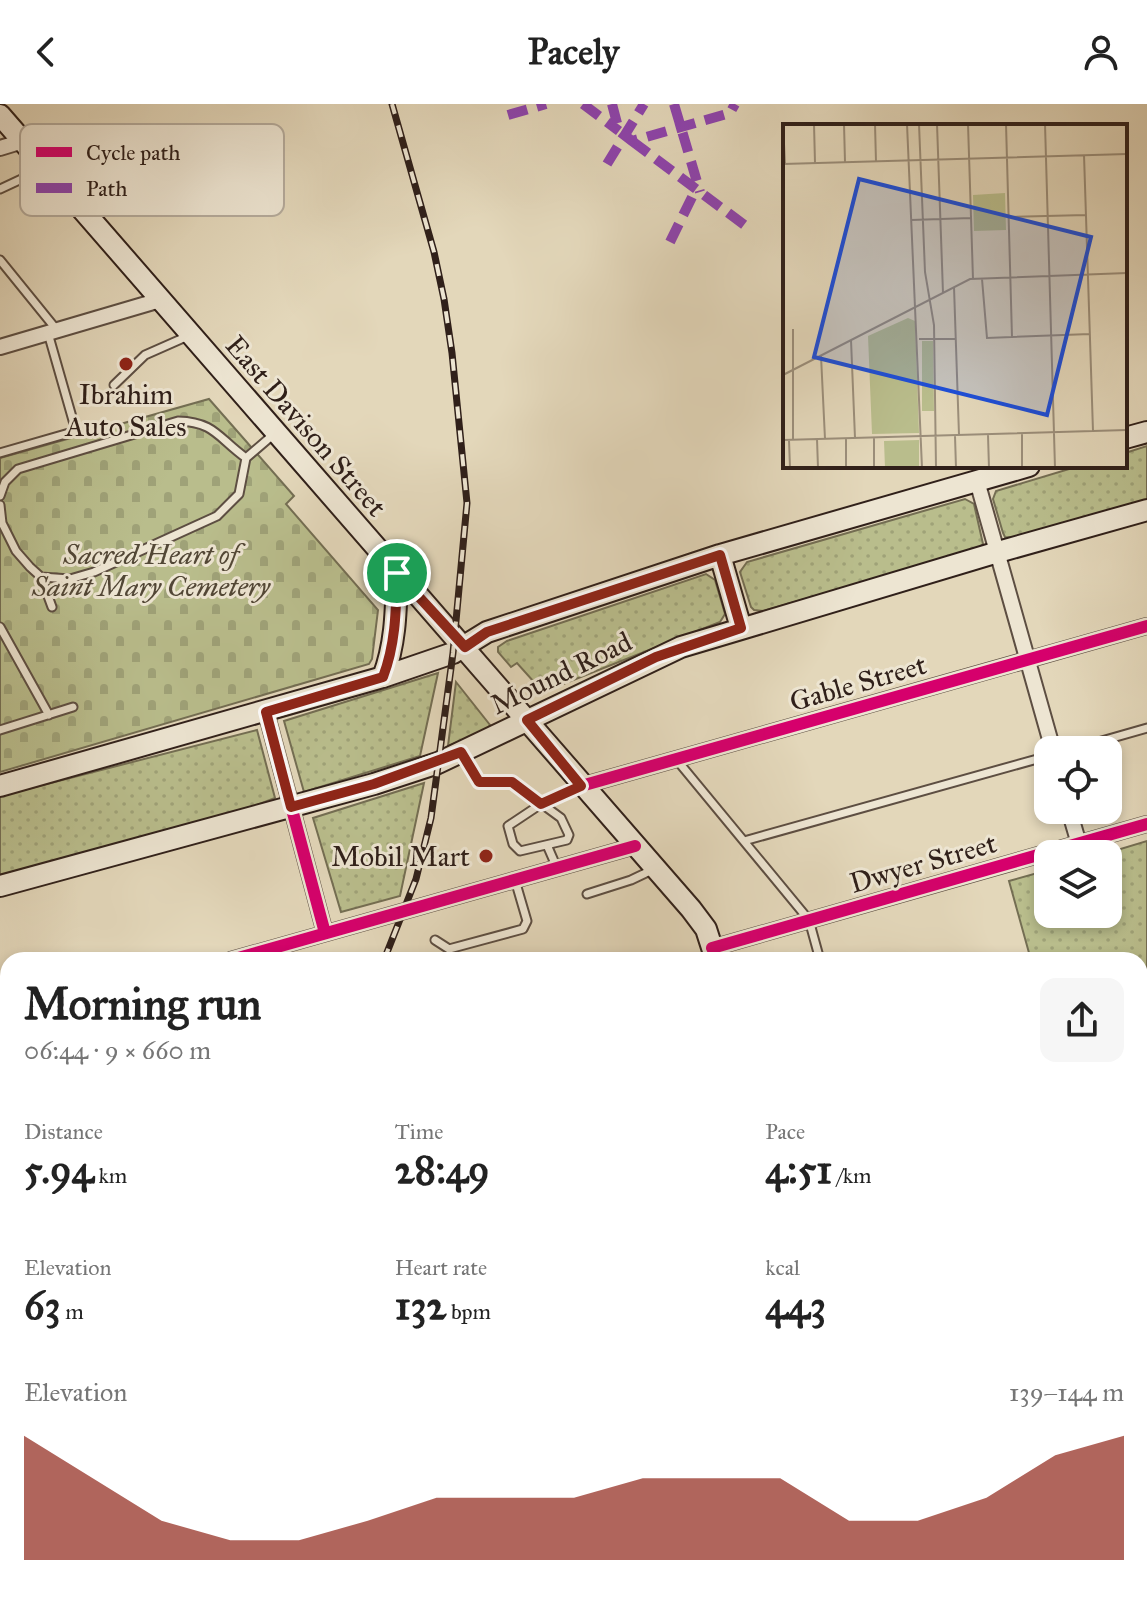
<!DOCTYPE html>
<meta charset="utf-8">
<style>
:root{--surface:#fff;--page:#f6f6f6;--text:#222;--muted:#767676;--accent:#8f2418}
body{margin:0;font-family:"IM FELL Great Primer",serif;background:var(--page);color:var(--text);height:100vh;display:flex;flex-direction:column;font-size:30px;white-space:nowrap}
*{box-sizing:border-box;margin:0}
p{font-size:26px;color:var(--muted)}
.icon{flex:none;width:44px;height:44px;fill:none;stroke:currentColor;stroke-width:2;stroke-linecap:round;stroke-linejoin:round}
.map{position:relative;flex:1;overflow:hidden}
.details{position:absolute;left:0px;top:848px;width:1148px;height:648px;display:flex;flex-direction:column;background:var(--surface);border-radius:24px 24px 0 0;box-shadow:0 4px 12px #0003}
.details>*{flex:none}
.tools{position:absolute;left:1034px;top:632px;display:grid;gap:16px}
.tools a{display:grid;place-items:center;width:88px;height:88px;border-radius:16px;background:var(--surface);box-shadow:0 4px 12px #0003;font-size:40px}
.pin{position:absolute;display:grid;place-items:center;width:68px;height:68px;color:#fff;margin:-34px;border:4px solid #fff;border-radius:50%;box-shadow:0 2px 8px #0007}
.round{display:grid;place-items:center;flex:none;width:84px;height:84px;border-radius:16px;background:var(--page)}
.overview{display:flex;align-items:center;justify-content:space-between;height:136px;padding:0 24px}
h1{font-size:44px;font-weight:700;line-height:60px}
.figures{display:grid;grid-template-columns:repeat(3,1fr);gap:12px;height:136px;padding:8px 24px}
.figures div{display:grid;align-content:center}
.figures b{font-size:40px;font-weight:700}
.figures small{font-size:22px;font-weight:400}
.figures p{font-size:22px}
.chart{height:224px;padding:16px 24px}
.chart p{display:flex;justify-content:space-between}
.chart svg{width:100%;height:144px;margin-top:8px;fill:var(--accent);opacity:.7}
header{display:flex;justify-content:space-between;align-items:center;height:104px;padding:0 24px;background:var(--surface);font-size:36px;font-weight:700}
.map>svg:first-child{display:block}
.grass{fill:url(#grass-dots);stroke:#746e53;stroke-width:2}
.cemetery{fill:url(#cemetery-stones);stroke:#746e53;stroke-width:2}
.lines{fill:none;stroke-linecap:round;stroke-linejoin:round}
.service-casing{stroke:#5d4e42;stroke-width:11}
.minor-casing{stroke:#5d4e42;stroke-width:18}
.tertiary-casing{stroke:#5d4e42;stroke-width:22}
.secondary-casing{stroke:#30201a;stroke-width:24}
.service{stroke:#ede5d2;stroke-width:7}
.minor{stroke:#ede5d2;stroke-width:14}
.tertiary{stroke:#ede5d2;stroke-width:18}
.secondary{stroke:#ede5d2;stroke-width:20}
.rail-casing{stroke:#30201a;stroke-width:7}
.rail{stroke:#ede5d2;stroke-width:4;stroke-dasharray:12;stroke-linecap:butt}
.quiet{stroke:#8e44ad;stroke-width:10;stroke-dasharray:20 10;stroke-linecap:butt}
.cycleway-casing{stroke:#ede5d2;stroke-width:17}
.cycleway{stroke:#d6006c;stroke-width:12}
.route-casing{stroke:#fff;stroke-width:16}
.route{stroke:#8f2418;stroke-width:10}
.poi-dot{fill:#8f2418;stroke:#ede5d2;stroke-width:3}
.labels{text-anchor:middle;dominant-baseline:central;stroke-width:6;stroke-linejoin:round;paint-order:stroke}
.poi-label{font-size:28px;fill:#30201a;stroke:#ede5d2}
.street-label{font-size:28px;fill:#30201a;stroke:#ede5d2}
.park-label{font-size:28px;font-style:italic;fill:#524736;stroke:#ede5d2}
.inset-road{fill:none;stroke:#9b8e7a;stroke-width:2}
.view{fill:#1d4ed8;fill-opacity:0.15;stroke:#1d4ed8;stroke-width:4}
.inset-edge{fill:none;stroke:#30201a;stroke-width:4}
.key{fill:#ede5d2;stroke:#b4aa9b;stroke-width:2}
.key-label{font-size:22px;fill:#30201a}
</style>
<header><svg class="icon" aria-label="back" viewBox="0 0 24 24"><path d="M15 5l-7 7 7 7"/></svg>Pacely<svg class="icon" aria-label="person" viewBox="0 0 24 24"><circle cx="12" cy="8" r="4"/><path d="M4 21q1-7 8-7t8 7"/></svg></header>
<div class="map">
<svg width="1147" height="1496" viewBox="0 0 1147 1496">
<defs>
<pattern id="grass-dots" width="8" height="8" patternUnits="userSpaceOnUse" patternTransform="scale(2)"><rect width="8" height="8" fill="#b9bd8c"/><path d="M2 2h.1M6 6h.1" fill="none" stroke="#9fa278" stroke-width="1.8" stroke-linecap="round"/></pattern>
<pattern id="cemetery-stones" width="16" height="16" patternUnits="userSpaceOnUse" patternTransform="scale(2)"><rect width="16" height="16" fill="#b9bd8c"/><path d="M2 7V4a2 2 0 0 1 4 0v3zM10 15v-3a2 2 0 0 1 4 0v3z" fill="#9fa278"/></pattern>
</defs>
<rect width="100%" height="100%" fill="#e3d7ba"/>
<filter id="stains"><feTurbulence type="fractalNoise" baseFrequency=".0025" numOctaves="4"/><feColorMatrix values="0 0 0 0 .2 0 0 0 0 .09 0 0 0 0 .02 0 0 0 .5 -.17"/></filter>
<radialGradient id="worn" r=".72"><stop offset=".6" stop-color="#630" stop-opacity="0"/><stop offset="1" stop-color="#630" stop-opacity=".3"/></radialGradient>
<!-- grass -->
<path class="grass" d="M1147,342V396L1017,434L1005,433L1003,429L993,395L996,387L1079,362H1125V349Z
M965,395L974,400L983,440L976,446L763,507L754,506L751,503L740,468L747,458Z
M706,470L715,476L725,510L720,518L543,588L517,559L511,563L498,548V543L507,537Z
M438,569L420,652L304,688L284,617Z
M456,578L490,621L486,626L448,642Z
M257,626L275,694L216,717L0,775V692Z
M424,679L400,792L341,808L313,714Z
M1147,737V945L1140,947V856H1031L1009,777L1048,766V810H1108V750H1104Z"/>
<!-- cemetery -->
<path class="cemetery" d="M209,295L294,392L286,400L378,506L372,555L369,560L0,668V354Z"/>
<g class="lines">
<defs>
<path id="service" d="M0,85L45,64
M0,156L56,225
M114,281L145,251L188,232
M0,349L76,327L48,229
M0,392L5,378L18,365L178,317C215,318 218,334 246,354
M0,401L2,419L16,447L30,463L41,473L70,475L94,468L217,412L239,390L246,354L274,330
M41,473L52,503
M0,523L49,611
M0,626L73,603
M1070,646L1147,624
M462,650L479,678H512L561,714L569,731L567,736L520,747L513,740L508,722L541,700L581,682
M676,655L809,816L820,856
M744,737L1048,652
M547,741L557,764
M587,790L631,776L652,766
M435,836L449,845L523,825L527,817L515,776
M1140,1095L1147,1093
M1140,1349L1147,1347"/>
<path id="minor" d="M0,44L23,37
M0,243L160,196
M977,377L1053,646
M266,608L325,829
M581,682L1147,522
M1069,706L1079,740
M712,844L1147,720
M231,856L635,742
M0,922L8,919
M1142,967L1147,984
M1140,1473L1147,1471
M513,1488L515,1496
M1057,1496L1086,1488"/>
<path id="tertiary" d="M1140,1220L1147,1218
M162,1496L191,1488"/>
<path id="secondary" d="M0,11L691,805L706,825L716,856
M1125,334L1147,328
M720,451L741,524
M383,573C396,539 396,505 397,469
M0,682L383,573L453,549L487,528L720,451L1029,362
M0,782L374,680L438,659L681,543L998,448L1147,406
M901,1488L903,1496"/>
</defs>
<!-- service casing -->
<use href="#service" class="service-casing"/>
<!-- minor casing -->
<use href="#minor" class="minor-casing"/>
<!-- tertiary casing -->
<use href="#tertiary" class="tertiary-casing"/>
<!-- secondary casing -->
<use href="#secondary" class="secondary-casing"/>
<!-- service -->
<use href="#service" class="service"/>
<!-- minor -->
<use href="#minor" class="minor"/>
<!-- tertiary -->
<use href="#tertiary" class="tertiary"/>
<!-- secondary -->
<use href="#secondary" class="secondary"/>
<defs>
<path id="rail" d="M384,856L416,775L431,714L453,549L467,399L452,249L444,195L434,148L392,0
M0,1432L8,1421"/>
</defs>
<!-- rail casing -->
<use href="#rail" class="rail-casing"/>
<!-- rail -->
<use href="#rail" class="rail"/>
<!-- quiet -->
<path class="quiet" d="M583,0L619,27
M612,0L619,27L632,37L730,9L735,0
M674,0L700,88
M508,11L546,0
M632,37L751,126
M607,60L644,0
M670,138L696,85"/>
<defs>
<path id="cycleway" d="M266,608L325,829
M581,682L1147,522
M712,844L1147,720
M231,856L635,742"/>
</defs>
<!-- cycleway casing -->
<use href="#cycleway" class="cycleway-casing"/>
<!-- cycleway -->
<use href="#cycleway" class="cycleway"/>
</g>
<g class="lines">
<defs>
<path id="route" d="M720,451L741,524L656,553L527,616L581,682L541,700L512,678H479L461,648L374,680L291,703L266,608L383,573C396,539 396,505 397,469L465,543L487,528Z"/>
</defs>
<!-- route casing -->
<use href="#route" class="route-casing"/>
<!-- route -->
<use href="#route" class="route"/>
</g>
<!-- markers -->
<g class="poi-dot">
<circle cx="126" cy="260" r="8"/>
<circle cx="486" cy="752" r="8"/>
</g>
<g class="labels">
<!-- poi labels -->
<g class="poi-label">
<text x="126" y="290">Ibrahim<tspan x="126" dy="32">Auto Sales</tspan></text>
<text x="470" y="752" text-anchor="end">Mobil Mart</text>
</g>
<!-- street labels -->
<g class="street-label">
<text transform="translate(306 322) rotate(49)">East Davison Street</text>
<text transform="translate(561 569) rotate(-26)">Mound Road</text>
<text transform="translate(858 579) rotate(-16)">Gable Street</text>
<text transform="translate(923 759) rotate(-16)">Dwyer Street</text>
</g>
<!-- park labels -->
<g class="park-label">
<text x="151" y="450">Sacred Heart of<tspan x="151" dy="32">Saint Mary Cemetery</tspan></text>
</g>
</g>
<!-- overview -->
<g transform="translate(783 20)">
<rect width="344" height="344" fill="#e3d7ba"/>
<path d="M222,69L223,106L191,107L190,71ZM139,217H150L151,287H139Z" fill="#b9bd8c"/>
<path d="M125,194L132,197L136,309L89,310L85,212ZM136,316V344H102L101,317Z" fill="#b9bd8c"/>
<path class="inset-road" d="M0,0L2,40M31,0L32,39M61,0L62,38M92,0L93,38M124,0L139,344M136,0L142,148L151,201L153,344M154,0L160,169M185,0L190,155M223,0L229,213M262,0L272,344M301,31L310,307M0,40L344,30M226,93L303,91M128,96L188,94M199,155L204,214L307,210M171,163L176,311M10,205V316M136,215H173M68,216L72,314M38,232L42,315M0,251L187,155L344,149M239,309V344M205,311L206,344M172,312L173,344M63,314V344M91,314V344M34,315L35,344M0,316L344,306M6,316L7,344"/>
<path class="view" d="M76,55L308,113L264,291L31,233Z"/>
<rect width="344" height="344" class="inset-edge"/>
</g>
<!-- legend -->
<rect x="20" y="20" width="264" height="92" rx="12" class="key"/>
<rect x="36" y="43" width="36" height="10" fill="#d6006c"/>
<rect x="36" y="79" width="36" height="10" fill="#8e44ad"/>
<g class="key-label">
<text x="86" y="56">Cycle path</text>
<text x="86" y="92">Path</text>
</g>
<rect width="100%" height="100%" filter="url(#stains)"/>
<rect width="100%" height="100%" fill="url(#worn)"/>
</svg>
<div class="tools">
<a><svg class="icon" aria-label="locate" viewBox="0 0 24 24"><circle cx="12" cy="12" r="6"/><path d="M12 2v4M12 18v4M2 12h4M18 12h4"/></svg></a>
<a><svg class="icon" aria-label="layers" viewBox="0 0 24 24"><path d="M12 4l9 5-9 5-9-5zM3 14l9 5 9-5"/></svg></a>
</div>
<div class="pin" style="left:397px;top:469px;background:#1e9e55"><svg class="icon" aria-label="arrive" viewBox="0 0 24 24"><path d="M6 21V4h12l-3 4 3 4H6"/></svg></div>
<section class="details">
<div class="overview"><div><h1>Morning run</h1><p>06:44 · 9 × 660 m</p></div><a class="round"><svg class="icon" aria-label="share" viewBox="0 0 24 24"><path d="M12 15V3M7 8l5-5 5 5M5 13v7h14v-7"/></svg></a></div>
<div class="figures">
<div><p>Distance</p><b>5.94<small> km</small></b></div>
<div><p>Time</p><b>28:49</b></div>
<div><p>Pace</p><b>4:51<small> /km</small></b></div>
</div>
<div class="figures">
<div><p>Elevation</p><b>63<small> m</small></b></div>
<div><p>Heart rate</p><b>132<small> bpm</small></b></div>
<div><p>kcal</p><b>443</b></div>
</div>
<div class="chart"><p><span>Elevation</span>139–144 m</p>
<svg viewBox="0 0 160 44" preserveAspectRatio="none"><path d="M0 44V6L10 19L20 32L30 38L40 38L50 32L60 25L70 25L80 25L90 19L100 19L110 19L120 32L130 32L140 25L150 12L160 6V44z"/></svg>
</div>
</section>
</div>
